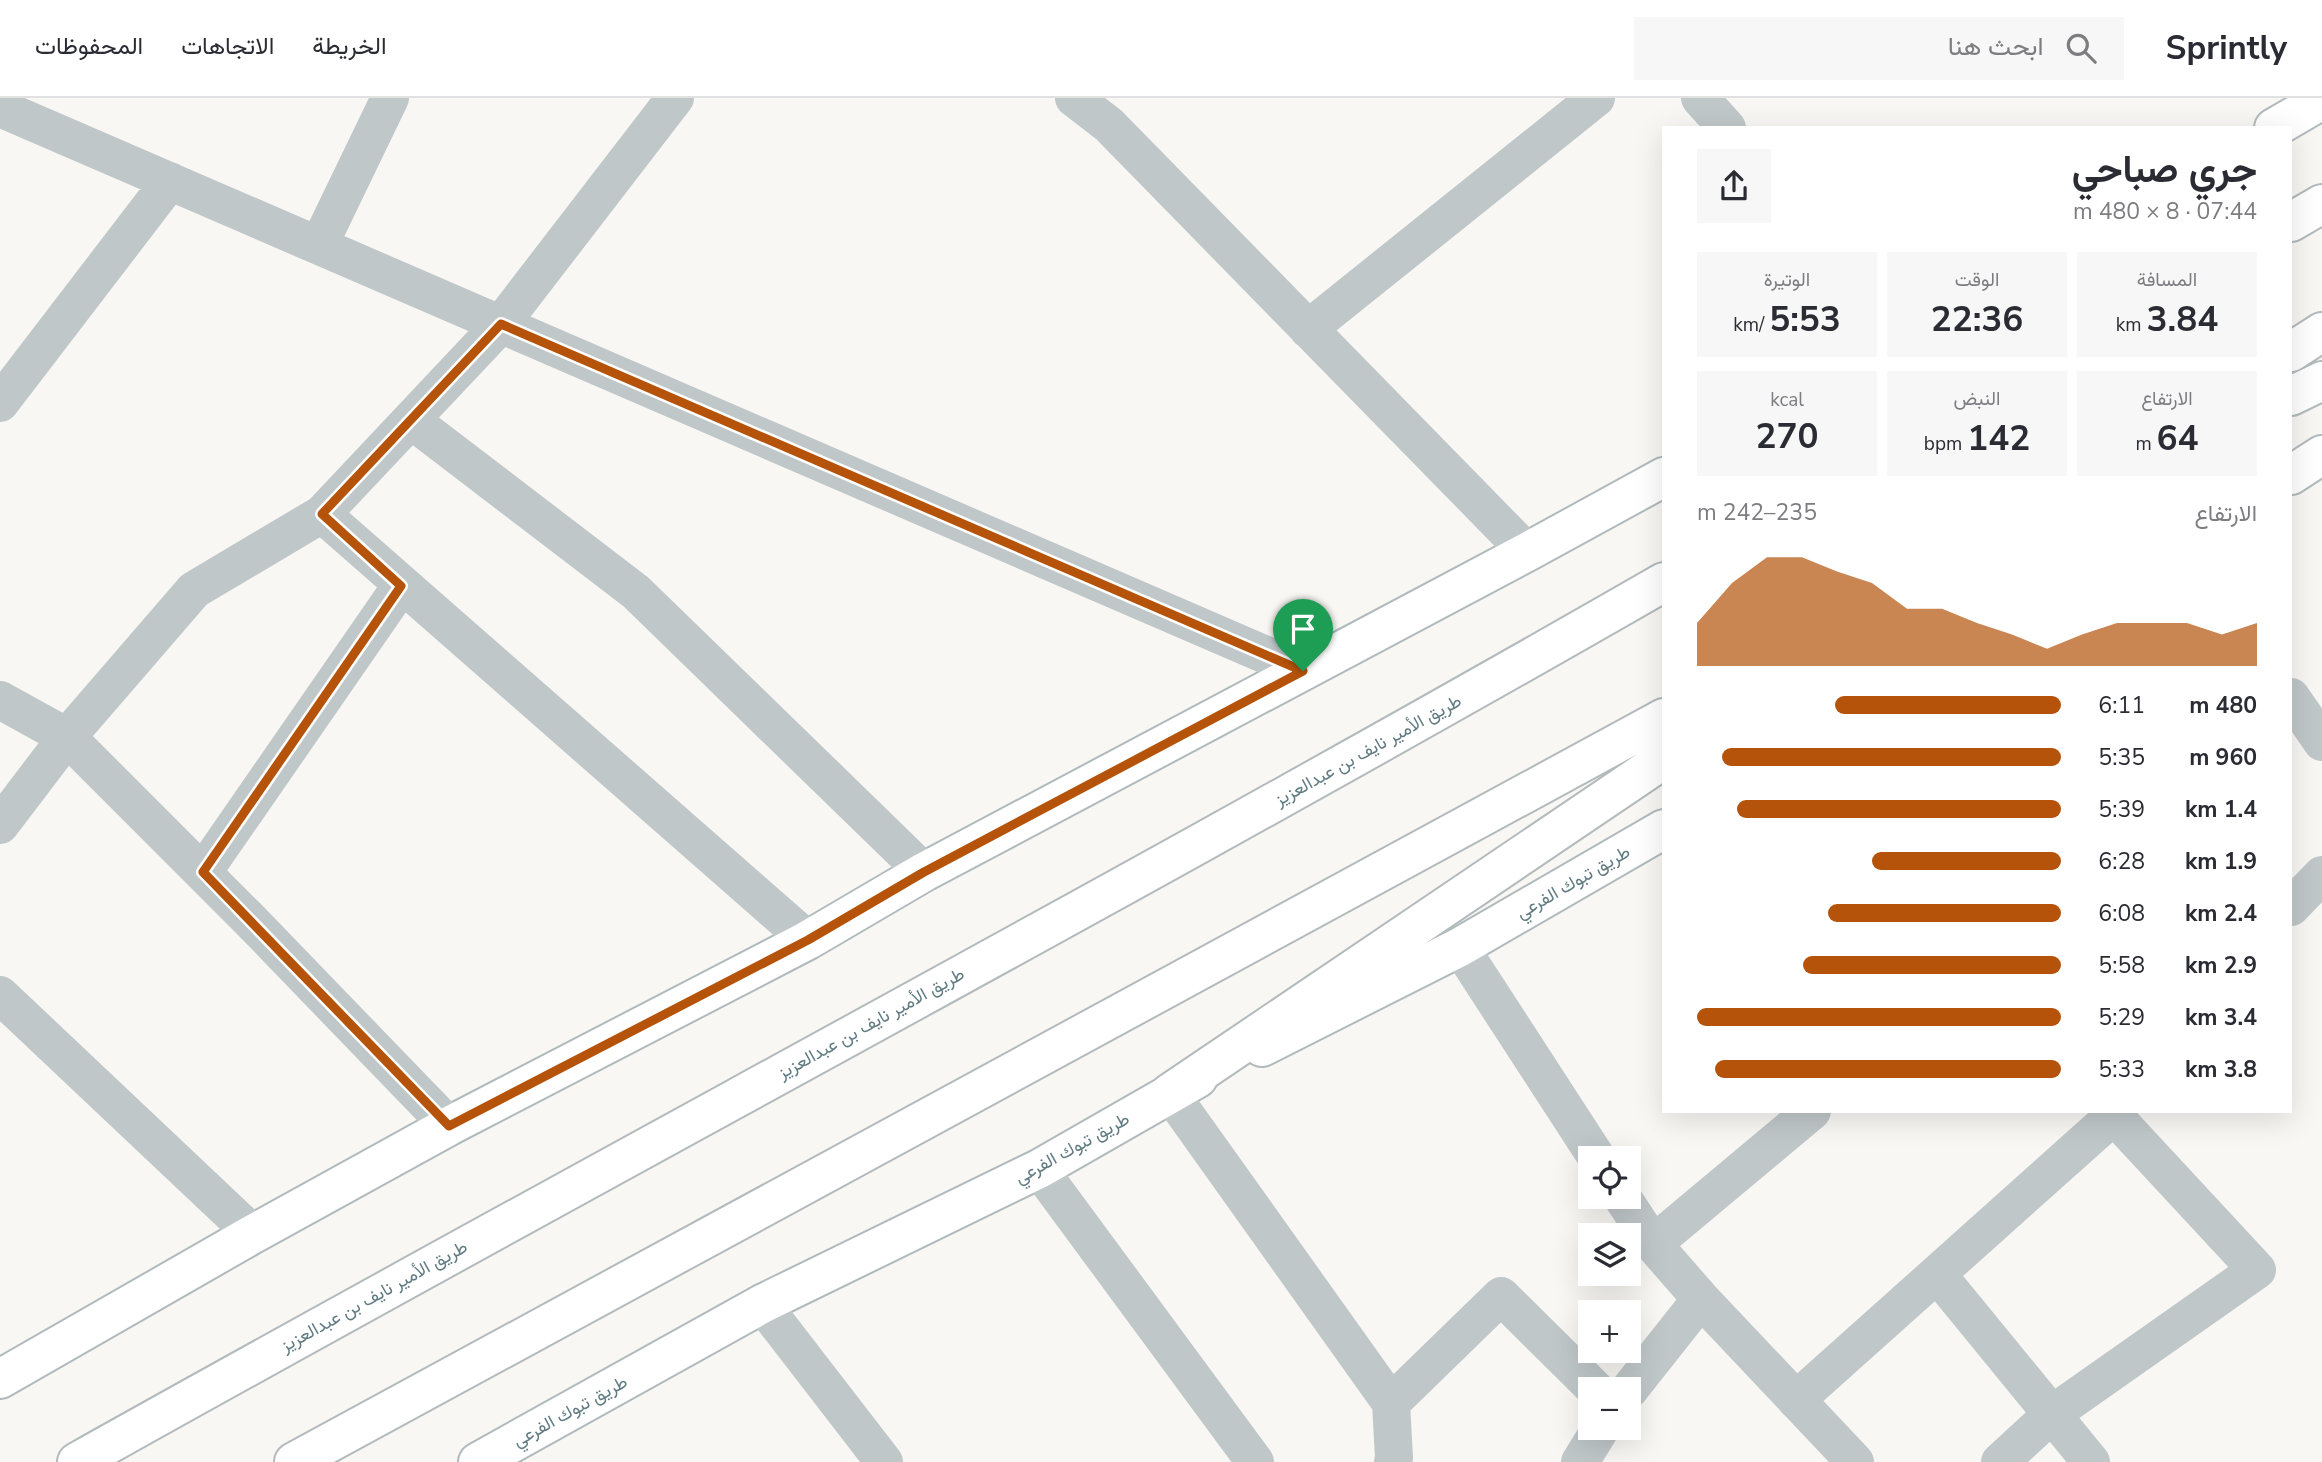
<!DOCTYPE html>
<html lang="ar">
<meta charset="utf-8">
<style>
:root{--surface:#fff;--page:#f7f7f7;--text:#2b2b33;--muted:#7c7c81;--line:#e1e1e2;--accent:#b45309}
body{margin:0;font-family:"Nunito Sans",Vazirmatn,sans-serif;background:var(--page);color:var(--text);direction:rtl;height:100vh;display:flex;flex-direction:column;font-size:26px;white-space:nowrap}
*{box-sizing:border-box;margin:0}
p{font-size:23px;color:var(--muted)}
.icon{flex:none;width:38px;height:38px;fill:none;stroke:currentColor;stroke-width:2;stroke-linecap:round;stroke-linejoin:round}
.map{position:relative;flex:1;overflow:hidden;direction:ltr}
.details{position:absolute;left:1662px;top:28px;width:630px;height:987px;display:flex;flex-direction:column;background:var(--surface);border-radius:0px;box-shadow:0 7px 28px #0002;direction:rtl}
.details>*{flex:none}
.fabs{position:absolute;left:1578px;top:1048px;display:grid;gap:14px}
.fabs a{display:grid;place-items:center;width:63px;height:63px;border-radius:0px;background:var(--surface);box-shadow:0 7px 28px #0002;font-size:35px}
.pin{position:absolute;display:grid;place-items:center;width:60px;height:60px;color:#fff;margin:-72px -30px;border-radius:50% 50% 50% 0;rotate:-45deg;box-shadow:0 0 7px #0007}
.pin .icon{rotate:45deg}
.round{display:grid;place-items:center;flex:none;width:74px;height:74px;border-radius:0px;background:var(--page)}
.overview{display:flex;align-items:center;justify-content:space-between;height:119px;padding:0 35px}
h1{font-size:38px;font-weight:700;line-height:52px}
.figures{display:grid;grid-template-columns:repeat(3,1fr);gap:10px;height:119px;padding:7px 35px}
.figures div{display:grid;align-content:center;border-radius:0px;background:var(--page);text-align:center}
.figures b{font-size:35px;font-weight:700}
.figures small{font-size:19px;font-weight:400}
.figures p{font-size:19px}
.chart{height:196px;padding:14px 35px}
.chart p{display:flex;justify-content:space-between}
.chart svg{width:100%;height:126px;margin-top:7px;fill:var(--accent);opacity:.7}
ul{padding:0 35px;list-style:none;font-size:23px}
li{display:grid;grid-template-columns:112px 84px 1fr;align-items:center;height:52px}
li i{height:18px;border-radius:9px;background:var(--accent)}
header{display:flex;align-items:center;gap:42px;box-sizing:border-box;height:98px;padding:0 35px;background:var(--surface);border-bottom:2px solid var(--line)}
header strong{font-size:33px}
nav{display:flex;gap:38px;margin-inline-start:auto;font-size:24px}
.search{width:490px;height:63px;background:var(--page);display:flex;align-items:center;gap:18px;box-sizing:border-box;padding:0 24px;border-radius:0px;color:var(--muted);font-size:26px}
.map>svg:first-child{display:block}
.lines{fill:none;stroke-linecap:round;stroke-linejoin:round}
.secondary-casing{stroke:#b0babc;stroke-width:42}
.trunk-casing{stroke:#b3babc;stroke-width:42}
.minor{stroke:#c0c7c9;stroke-width:38}
.secondary{stroke:#fff;stroke-width:38}
.trunk{stroke:#fff;stroke-width:38}
.route-casing{stroke:#fff;stroke-width:14}
.route{stroke:#b45309;stroke-width:9}
.labels{text-anchor:middle;dominant-baseline:central;stroke-width:7;stroke-linejoin:round;paint-order:stroke}
.street-label{font-size:18px;fill:#607b82;stroke:#fff}
</style>
<header>
<strong>Sprintly</strong>
<div class="search"><svg class="icon" aria-label="search" viewBox="0 0 24 24"><circle cx="10" cy="10" r="6"/><path d="M15 15l6 6"/></svg>ابحث هنا</div>
<nav><a>الخريطة</a><a>الاتجاهات</a><a>المحفوظات</a></nav>
</header>
<div class="map">
<svg width="2322" height="1364" viewBox="0 0 2322 1364">
<rect width="100%" height="100%" fill="#f8f7f4"/>
<g class="lines">
<defs>
<path id="secondary" d="M2274,30L2322,2
M2291,377L2322,357
M1262,949L1460,849L1664,731
M0,1281L253,1136L449,1028L808,842L924,774L1527,454L1664,379
M478,1364L762,1206L1039,1071L1198,980"/>
<path id="trunk" d="M2291,124L2322,106
M2291,254L2322,234
M2291,298L2322,283
M1170,995L1664,661
M77,1364C605,1068 1140,785 1664,484
M294,1364L1664,620"/>
</defs>
<!-- secondary casing -->
<use href="#secondary" class="secondary-casing"/>
<!-- trunk casing -->
<use href="#trunk" class="trunk-casing"/>
<!-- minor -->
<path class="minor" d="M1074,0L1109,27L1527,454
M1700,0L1727,30
M0,10L1303,573
M319,147L390,0
M1308,231L1596,0
M0,305L170,83
M411,322L636,494L924,774
M322,416L808,842
M2291,599L2322,644
M0,602L67,639L248,820L449,1028
M0,727L67,639L194,492L322,416L501,226L675,0
M203,774L401,488
M2291,809L2322,777
M1460,849L1597,1060
M0,897L253,1136
M1170,995L1391,1305L1394,1360L1393,1364
M1039,1071L1255,1364
M1622,1099L1653,1146L1701,1201L1855,1364
M1653,1146L1812,1013
M1937,1176L2091,1364
M762,1206L884,1364
M1629,1292L1701,1201
M1796,1302L2119,1013
M1391,1305L1501,1198L1596,1292
M1580,1364L1601,1330
M2000,1364L2052,1316L2257,1172L2115,1019"/>
<!-- secondary -->
<use href="#secondary" class="secondary"/>
<!-- trunk -->
<use href="#trunk" class="trunk"/>
</g>
<g class="lines">
<defs>
<path id="route" d="M501,226L1303,573L924,774L808,842L449,1028L203,774L401,488L322,416Z"/>
</defs>
<!-- route casing -->
<use href="#route" class="route-casing"/>
<!-- route -->
<use href="#route" class="route"/>
</g>
<g class="labels">
<!-- street labels -->
<g class="street-label">
<text transform="translate(1368 652) rotate(-29)">طريق الأمير نايف بن عبدالعزيز</text>
<text transform="translate(1573 784) rotate(-30)">طريق تبوك الفرعي</text>
<text transform="translate(871 925) rotate(-29)">طريق الأمير نايف بن عبدالعزيز</text>
<text transform="translate(1072 1050) rotate(-29)">طريق تبوك الفرعي</text>
<text transform="translate(374 1198) rotate(-29)">طريق الأمير نايف بن عبدالعزيز</text>
<text transform="translate(570 1313) rotate(-29)">طريق تبوك الفرعي</text>
</g>
</g>
</svg>
<div class="fabs">
<a><svg class="icon" aria-label="locate" viewBox="0 0 24 24"><circle cx="12" cy="12" r="6"/><path d="M12 2v4M12 18v4M2 12h4M18 12h4"/></svg></a>
<a><svg class="icon" aria-label="layers" viewBox="0 0 24 24"><path d="M12 4l9 5-9 5-9-5zM3 14l9 5 9-5"/></svg></a>
<a>+</a>
<a>−</a>
</div>
<div class="pin" style="left:1303px;top:573px;background:#1e9e55"><svg class="icon" aria-label="arrive" viewBox="0 0 24 24"><path d="M6 21V4h12l-3 4 3 4H6"/></svg></div>
<section class="details">
<div class="overview"><div><h1>جري صباحي</h1><p>07:44 · 8 × 480 m</p></div><a class="round"><svg class="icon" aria-label="share" viewBox="0 0 24 24"><path d="M12 15V3M7 8l5-5 5 5M5 13v7h14v-7"/></svg></a></div>
<div class="figures">
<div><p>المسافة</p><b>3.84<small> km</small></b></div>
<div><p>الوقت</p><b>22:36</b></div>
<div><p>الوتيرة</p><b>5:53<small> /km</small></b></div>
</div>
<div class="figures">
<div><p>الارتفاع</p><b>64<small> m</small></b></div>
<div><p>النبض</p><b>142<small> bpm</small></b></div>
<div><p>kcal</p><b>270</b></div>
</div>
<div class="chart"><p><span>الارتفاع</span>235–242 m</p>
<svg viewBox="0 0 160 44" preserveAspectRatio="none"><path d="M0 44V29L10 15L20 6L30 6L40 11L50 15L60 24L70 24L80 29L90 33L100 38L110 33L120 29L130 29L140 29L150 33L160 29V44z"/></svg>
</div>
<ul>
<li><b>480 m</b>6:11<i style="width:62%"></i></li>
<li><b>960 m</b>5:35<i style="width:93%"></i></li>
<li><b>1.4 km</b>5:39<i style="width:89%"></i></li>
<li><b>1.9 km</b>6:28<i style="width:52%"></i></li>
<li><b>2.4 km</b>6:08<i style="width:64%"></i></li>
<li><b>2.9 km</b>5:58<i style="width:71%"></i></li>
<li><b>3.4 km</b>5:29<i style="width:100%"></i></li>
<li><b>3.8 km</b>5:33<i style="width:95%"></i></li>
</ul>
</section>
</div>
